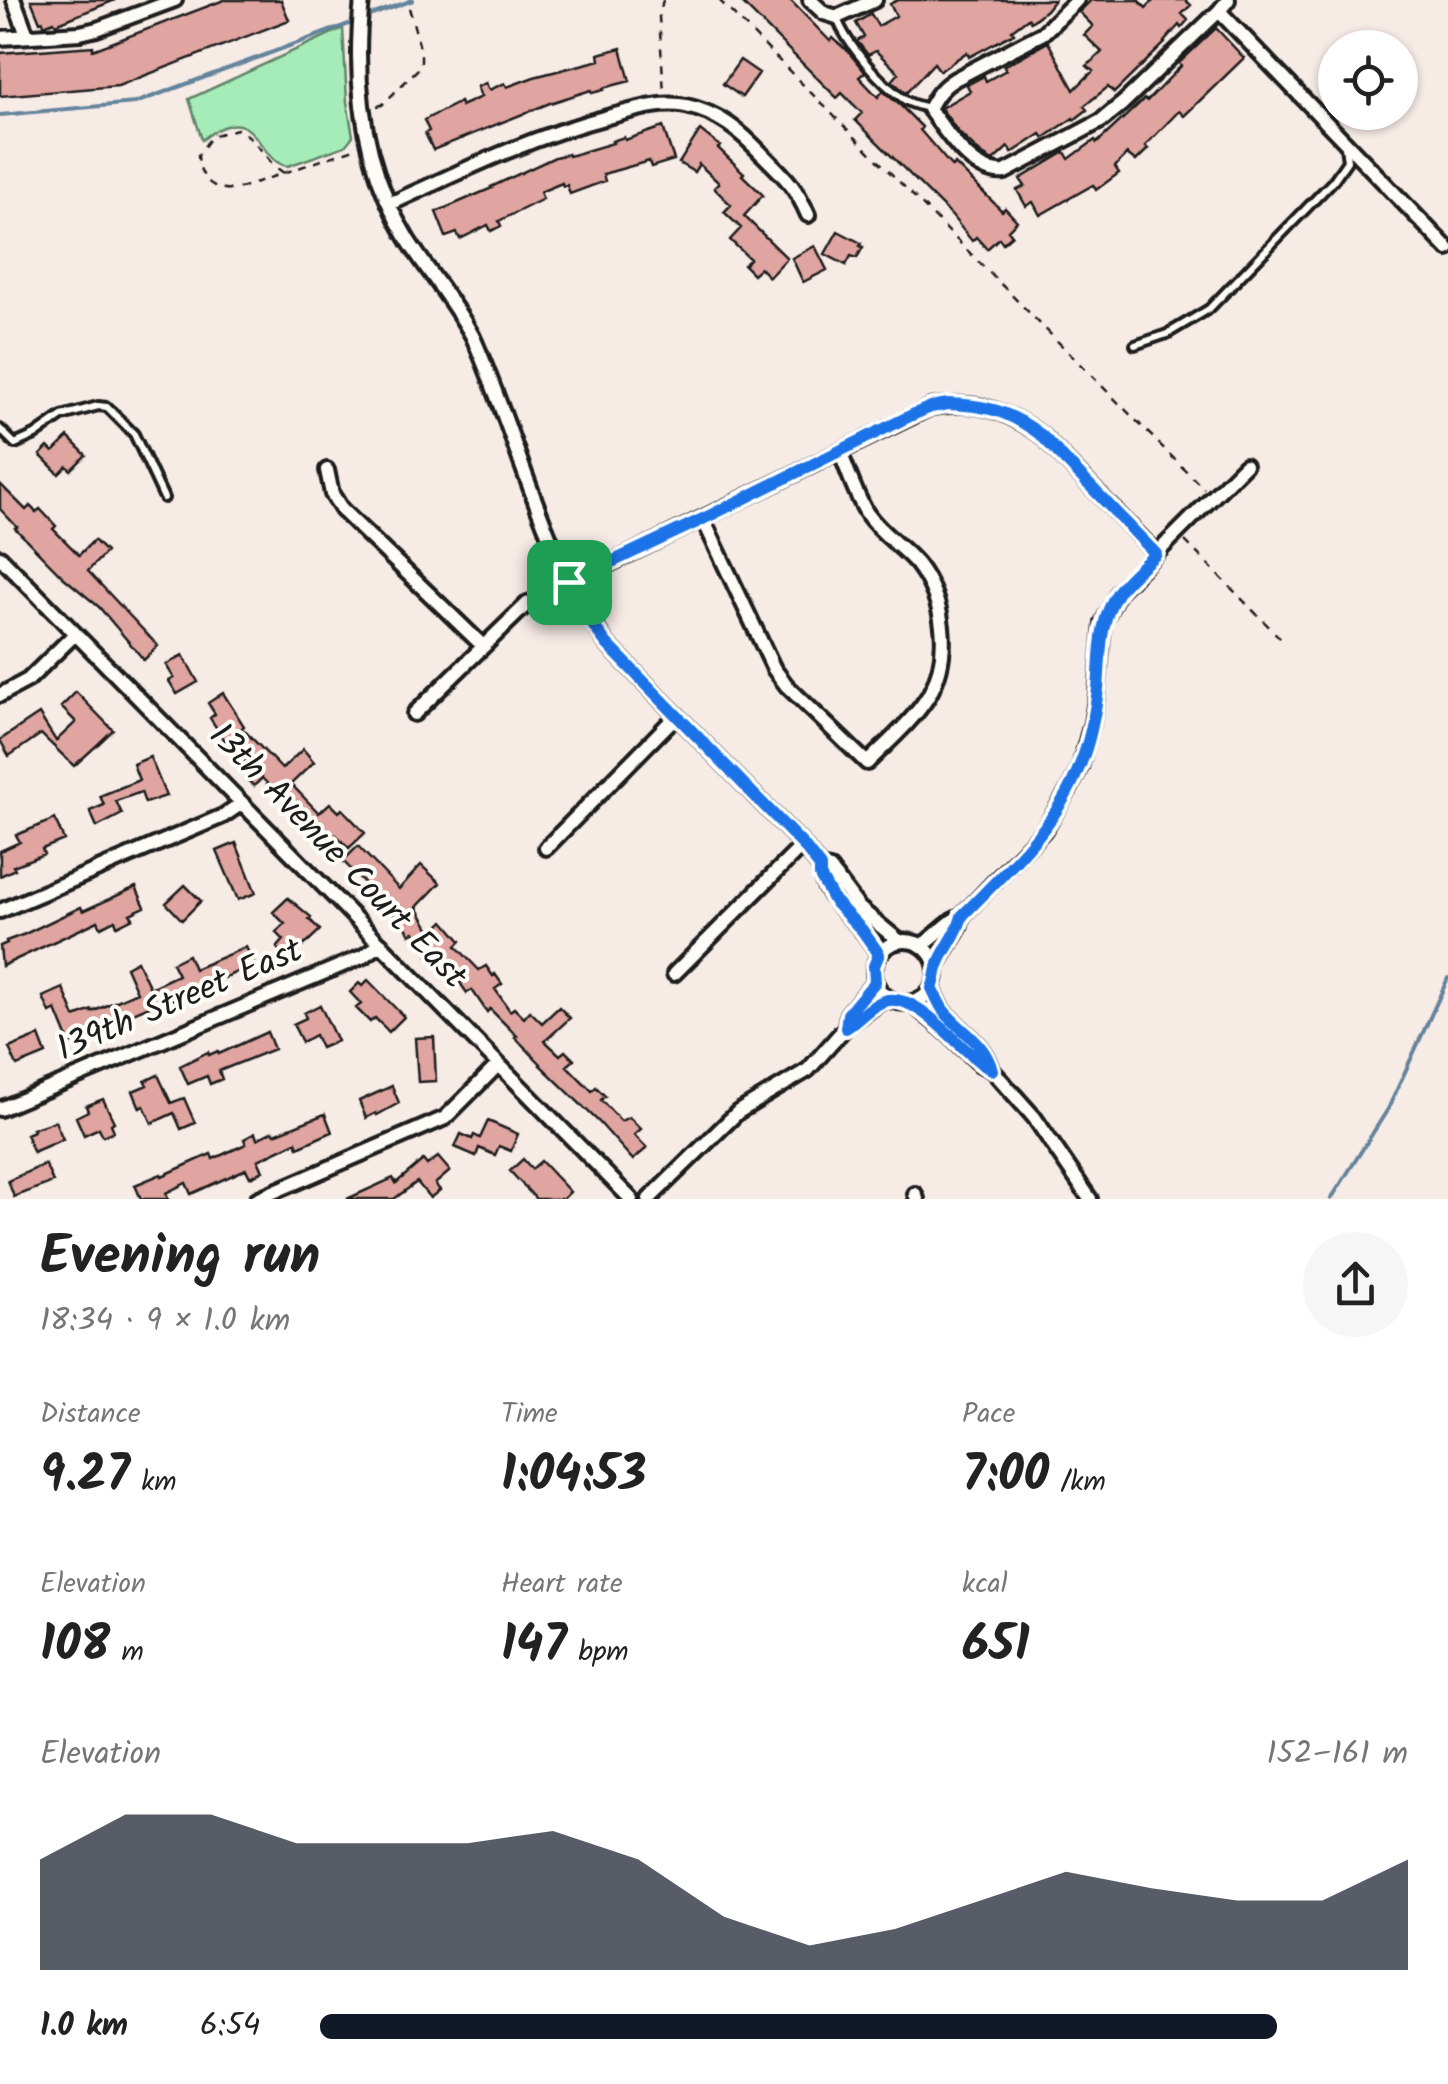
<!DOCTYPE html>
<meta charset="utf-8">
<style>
:root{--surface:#fff;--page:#f6f6f6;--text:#222;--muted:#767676;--accent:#111827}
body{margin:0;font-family:Kalam,sans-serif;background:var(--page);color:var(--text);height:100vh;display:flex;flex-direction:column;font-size:38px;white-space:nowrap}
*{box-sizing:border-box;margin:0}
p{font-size:32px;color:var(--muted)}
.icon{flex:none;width:55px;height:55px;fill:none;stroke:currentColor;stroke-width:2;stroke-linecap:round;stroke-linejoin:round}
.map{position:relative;height:1199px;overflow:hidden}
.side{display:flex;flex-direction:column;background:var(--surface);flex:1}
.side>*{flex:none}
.tools{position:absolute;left:1318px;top:30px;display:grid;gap:20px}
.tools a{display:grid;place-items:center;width:100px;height:100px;border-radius:50%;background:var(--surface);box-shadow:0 2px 8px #0004;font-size:50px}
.pin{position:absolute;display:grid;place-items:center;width:85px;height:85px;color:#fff;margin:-42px;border-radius:20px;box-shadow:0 5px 15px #0006}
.round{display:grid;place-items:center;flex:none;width:105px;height:105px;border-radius:52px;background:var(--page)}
.overview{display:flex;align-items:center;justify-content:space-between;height:170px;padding:0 40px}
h1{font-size:55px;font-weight:600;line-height:75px}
.metrics{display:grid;grid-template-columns:repeat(3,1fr);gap:15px;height:170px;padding:10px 40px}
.metrics div{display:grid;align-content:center}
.metrics b{font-size:50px;font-weight:600}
.metrics small{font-size:28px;font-weight:400}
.metrics p{font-size:28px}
.chart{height:280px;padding:20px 40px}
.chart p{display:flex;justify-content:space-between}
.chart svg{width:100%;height:180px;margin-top:10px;fill:var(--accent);opacity:.7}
ul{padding:0 40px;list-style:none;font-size:32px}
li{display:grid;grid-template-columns:160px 120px 1fr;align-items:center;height:75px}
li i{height:25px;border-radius:12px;background:var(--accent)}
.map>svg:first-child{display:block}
.green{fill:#a6ecb8;stroke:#61846a;stroke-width:2.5}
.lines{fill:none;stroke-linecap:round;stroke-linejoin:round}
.stream{stroke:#63849c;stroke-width:4}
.building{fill:#e0a5a0;stroke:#1c1c1c;stroke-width:2.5}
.lane-casing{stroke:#1c1c1c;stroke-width:14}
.street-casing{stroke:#1c1c1c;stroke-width:20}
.path{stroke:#1c1c1c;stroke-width:2.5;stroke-dasharray:8 8;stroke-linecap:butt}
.lane{stroke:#fdfcf7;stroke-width:6}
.street{stroke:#fdfcf7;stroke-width:12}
.route-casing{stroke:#fff;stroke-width:20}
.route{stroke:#1a73e8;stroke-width:12}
.labels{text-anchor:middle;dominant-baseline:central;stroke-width:8;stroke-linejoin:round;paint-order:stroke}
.street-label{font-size:35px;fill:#1c1c1c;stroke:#fdfcf7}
</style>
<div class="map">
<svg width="1448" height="1199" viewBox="0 0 1448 1199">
<rect width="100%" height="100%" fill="#f7ebe6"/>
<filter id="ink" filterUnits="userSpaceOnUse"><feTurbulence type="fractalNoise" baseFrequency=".01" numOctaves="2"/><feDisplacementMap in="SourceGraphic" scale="20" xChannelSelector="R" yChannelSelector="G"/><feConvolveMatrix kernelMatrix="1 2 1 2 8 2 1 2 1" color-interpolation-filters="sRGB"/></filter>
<g filter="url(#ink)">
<!-- green -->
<path class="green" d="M343,28L347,102L353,136L345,146L288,166C255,162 258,95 202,140L189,99Z"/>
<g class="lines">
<!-- stream -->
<path class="stream" d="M366,17L413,0
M0,115L135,103L357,21
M1331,1199L1388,1109L1448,978"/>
</g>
<!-- building -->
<path class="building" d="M31,0H115L56,24L54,21L44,25L43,21L40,22Z
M224,0H281L289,20L118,86L0,96V53L93,46V50Z
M739,0H790L830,41L833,38L844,48H845L865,72L859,77L878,97L883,91L901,106L922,127L920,130L952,167L955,164L1002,211L1005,208L1017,221L1008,230L1012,235L1003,243L999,238L987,249L976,237L972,241L951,215L855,120L862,113L842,93L837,98Z
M898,0H1054L1046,10L1031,22L1028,18L1012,30L1014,33L969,57L967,52L940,71L934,63L906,93L892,81L899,73L876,51L868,55L857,41L864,37L856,23L871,14L878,26L896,16L890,4Z
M1091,0H1138L1146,8L1154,0H1185L1191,5L1182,14L1188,20L1181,28L1179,25L1164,42L1165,43L1114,93L1108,87L1084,106L1087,110L1074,120L1073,118L1044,138L1041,134L1012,153L1008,147L993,161L981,154L958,132L941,108L970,91L967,85L984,76L986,81L1006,70L1004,66L1048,42L1074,90L1093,71L1087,66L1102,52L1084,35L1093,26L1079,12Z
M1216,28L1244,58L1184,116L1179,111L1145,146L1148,149L1136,161L1127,154L1115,167L1119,173L1096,190L1093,185L1040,215L1033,202L1026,206L1017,190L1025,186L1020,179L1065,152L1069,159L1095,140L1097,143L1144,99L1147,101L1181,66L1179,63Z
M621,48L630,81L603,88L604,90L592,93L591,90L550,103L433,150L425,133L429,131L424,120L460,102L461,106L481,97L477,87L486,83L489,90L505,83L507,87L534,77L600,60L599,54Z
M740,60L759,73L742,97L723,84Z
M663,127L674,160L651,167L649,161L614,171L603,174L605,181L570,194L567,185L563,186L562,183L540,192L543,199L499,221L501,226L491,231L488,225L460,239L457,233L446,237L436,212L492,188L491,187L555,157L568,154L569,156L613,143L612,141L624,137L625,140Z
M700,130L720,146L718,148L744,173L742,175L763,195L744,216L787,258L769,277L760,268L753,274L744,265L750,259L730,240L741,228L724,212L731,205L714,188L719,183L699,164L694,172L679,163Z
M838,231L861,243L860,246L863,247L857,258L851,256L846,265L825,254Z
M815,246L827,270L803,282L792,258Z
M68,437L86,455L71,470L67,466L59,474L40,455L48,447L53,452Z
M0,484L26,510L30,506L36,512L40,509L56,526L53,529L79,555L94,540L106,552L88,571L158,646L144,660L99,607L63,577L15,528L17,527L0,509Z
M183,655L198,682L177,694L169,681L174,678L166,665Z
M76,692L113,730L95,747L74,766L41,734L9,756L0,740L39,714L56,741L76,722L61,707Z
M223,693L244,726L242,728L282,769L303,749L314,762L291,784L319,813L330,803L339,812L342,809L365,833L349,848L336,835L326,845L279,798L280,797L262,778L254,786L245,778L253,770L225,741L210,718L215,714L208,703Z
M150,757L166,796L145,803L141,792L116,801L122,814L97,827L90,811L104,805L100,796L139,780L133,764Z
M55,819L64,840L42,849L44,854L13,866L15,869L0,876V851L20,842L16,835Z
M236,843L256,893L238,900L217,851Z
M358,846L399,889L421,865L440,883L417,907L432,933L444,921L461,941L456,946L479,970L486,966L493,976L495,974L502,984L495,989L510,1011L514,1008L524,1018L530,1011L542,1023L559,1007L570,1018L545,1041L560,1055L565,1051L574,1060L567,1066L592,1091L596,1087L605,1096L601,1100L621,1121L629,1117L641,1129L634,1135L647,1148L633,1160L599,1122L540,1065L541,1064L515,1037L517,1036L490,1009L487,1012L472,990L467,993L460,983L463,982L444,962L438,967L428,956L433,952L414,932L410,934L398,913L394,915L382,893L378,897L343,861Z
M185,885L201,901L182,920L166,903Z
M136,887L145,907L130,914L133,918L117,926L115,920L101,927L98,921L2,966L0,946L7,943L6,941L25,934L81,907L83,911Z
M288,898L311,917L309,919L320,930L289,960L277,948L284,940L276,932L285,924L273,912Z
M246,947L254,964L224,978L223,976L165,1003L163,1000L87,1033L88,1036L70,1044L56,1010L50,1013L43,997L63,988L75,1017L92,1010V1012L137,992L126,967L137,961L150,988L178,975L172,963L188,955L194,969Z
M368,980L404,1017L389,1032L375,1018L370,1022L356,1008L361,1004L350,992L359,983L362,986Z
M320,1005L337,1041L321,1048L315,1035L302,1042L293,1024L306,1018L304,1013Z
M267,1032L274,1049L219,1071L222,1079L210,1084L207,1076L188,1084L180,1066L208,1052L209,1055L218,1051L219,1054Z
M39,1036L46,1054L17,1066L9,1048Z
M434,1037L436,1081L418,1082L415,1038Z
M158,1075L171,1103L184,1098L195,1123L181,1129L174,1113L152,1123L144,1106L140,1108L133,1091L147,1085L145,1081Z
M392,1086L399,1103L377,1115L376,1113L366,1118L359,1101Z
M103,1099L114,1122L111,1124L114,1131L103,1136L99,1128L84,1135L76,1117L88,1111L86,1106Z
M325,1114L332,1132L298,1147L296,1142L258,1160L263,1171L250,1177L246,1169L191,1194L186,1183L166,1193L168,1199H141L135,1185L161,1174L162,1176L211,1154L213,1159L246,1144L244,1139L255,1133L257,1139L273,1131L275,1134Z
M55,1121L63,1139L33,1152L26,1134L33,1131L32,1129Z
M488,1121L518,1134L511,1151L499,1146L495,1155L479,1148L476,1156L455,1147L461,1134L472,1139L474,1135L480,1138Z
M438,1157L450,1171L435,1184L440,1190L430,1198L417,1182L394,1199H347L393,1178L396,1183L423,1160L427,1165Z
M523,1159L532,1169L541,1161L570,1192L563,1199H536L510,1171Z
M45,1164L53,1182L14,1197L8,1181Z"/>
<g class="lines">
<defs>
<path id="lane" d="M837,18C846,44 881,84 905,100C911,104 920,106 928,108
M1135,345L1167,334L1209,309L1333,181L1347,161L1345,147
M0,429L15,444L35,435L62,416L98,406L107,407L134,434L164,498"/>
<path id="street" d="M14,0L27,35
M362,0C353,84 363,167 408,240C429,273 454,302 473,337C518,438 542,553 607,644L803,845L820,867
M810,0L824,13L837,17L875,0
M1077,0L1043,33L955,79C942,87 936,95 929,109C946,131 972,176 1005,172L1101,121L1123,103L1219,11L1228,0
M1219,11L1448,249
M0,38L80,33L97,29L175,0
M390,204C463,170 533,136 611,116C635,110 661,101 686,106C719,113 740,131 762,154C784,176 795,185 808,215
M327,470L332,494L342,510L483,646
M703,519L774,669L787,686L867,763C888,742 914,720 929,695C952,655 945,600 917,564C902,546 881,534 868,515C856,497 849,473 840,452
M0,557L631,1199
M0,695L28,680L75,634
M414,714L527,604L931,407C975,400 1005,409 1041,435L1156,553
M546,848L677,715
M0,911L223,816L242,803
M962,916L1044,830L1070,788L1080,767L1092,723L1097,695L1103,623L1118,592L1245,465
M874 972a31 31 0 1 1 62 0a31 31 0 1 1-62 0Z
M923,945L952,921L962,916L959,928L936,967
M879,954C873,945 867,936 860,928C844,911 821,892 820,867L830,869L859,908L899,941
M674,974L803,845
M875,982L848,1014L846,1027L879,1003L889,999
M911,1003L944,1030L980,1064L992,1070C983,1040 962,1033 944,1011C939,1004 936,996 932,988
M992,1070L1034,1117L1090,1199
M0,1109L364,956L381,944
M915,1194L917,1199
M257,1199L438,1121L445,1118L498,1065
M649,1199L738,1112L808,1070L846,1027"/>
</defs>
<!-- lane casing -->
<use href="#lane" class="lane-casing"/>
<!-- street casing -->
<use href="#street" class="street-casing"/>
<!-- path -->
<path class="path" d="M663,0L659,17L664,93
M719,0L1204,489
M377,106L382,105L421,66V52L407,0
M284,173C263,160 258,138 237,129L212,136L198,155C199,179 213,192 237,189L357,148
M1185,541L1282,640"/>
<!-- lane -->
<use href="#lane" class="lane"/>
<!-- street -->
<use href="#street" class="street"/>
</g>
</g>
<g class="lines" filter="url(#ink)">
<defs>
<path id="route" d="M948,404C987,405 1009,411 1041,435L1156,554C1143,566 1128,578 1118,592C1098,622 1101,655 1098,689C1095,714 1090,741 1080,765C1057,826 1007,870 962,916C958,934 946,946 939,963C935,971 936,980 932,988C936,996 939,1004 944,1011C962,1033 983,1040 992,1070C962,1055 919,990 884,1001C869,1006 859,1020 846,1028L848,1014L875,982L874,966L879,954L862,930L834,901L820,876V867L803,845L607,644L593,625L569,582L703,519L912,415L931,407Z"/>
</defs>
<!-- route casing -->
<use href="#route" class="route-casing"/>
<!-- route -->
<use href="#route" class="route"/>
</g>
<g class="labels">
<!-- street labels -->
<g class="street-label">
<text transform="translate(337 857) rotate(46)">13th Avenue Court East</text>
<text transform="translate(180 1001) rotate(-23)">139th Street East</text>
</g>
</g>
</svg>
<div class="tools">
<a><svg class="icon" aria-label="locate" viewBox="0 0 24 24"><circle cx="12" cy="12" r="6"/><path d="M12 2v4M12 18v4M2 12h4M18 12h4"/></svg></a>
</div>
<div class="pin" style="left:569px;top:582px;background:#1e9e55"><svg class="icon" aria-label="arrive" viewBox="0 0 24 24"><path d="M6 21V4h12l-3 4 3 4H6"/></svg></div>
</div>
<section class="side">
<div class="overview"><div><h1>Evening run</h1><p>18:34 · 9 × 1.0 km</p></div><a class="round"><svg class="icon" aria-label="share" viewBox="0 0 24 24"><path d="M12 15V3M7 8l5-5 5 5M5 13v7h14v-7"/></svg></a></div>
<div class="metrics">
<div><p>Distance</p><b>9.27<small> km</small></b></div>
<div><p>Time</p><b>1:04:53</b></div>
<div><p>Pace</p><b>7:00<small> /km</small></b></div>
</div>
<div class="metrics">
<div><p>Elevation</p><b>108<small> m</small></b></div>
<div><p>Heart rate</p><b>147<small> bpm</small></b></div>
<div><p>kcal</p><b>651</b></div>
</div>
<div class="chart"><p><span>Elevation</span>152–161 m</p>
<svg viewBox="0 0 160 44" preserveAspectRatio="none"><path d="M0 44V17L10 6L20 6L30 13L40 13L50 13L60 10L70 17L80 31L90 38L100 34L110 27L120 20L130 24L140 27L150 27L160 17V44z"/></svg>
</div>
<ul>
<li><b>1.0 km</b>6:54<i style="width:88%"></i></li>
</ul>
</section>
